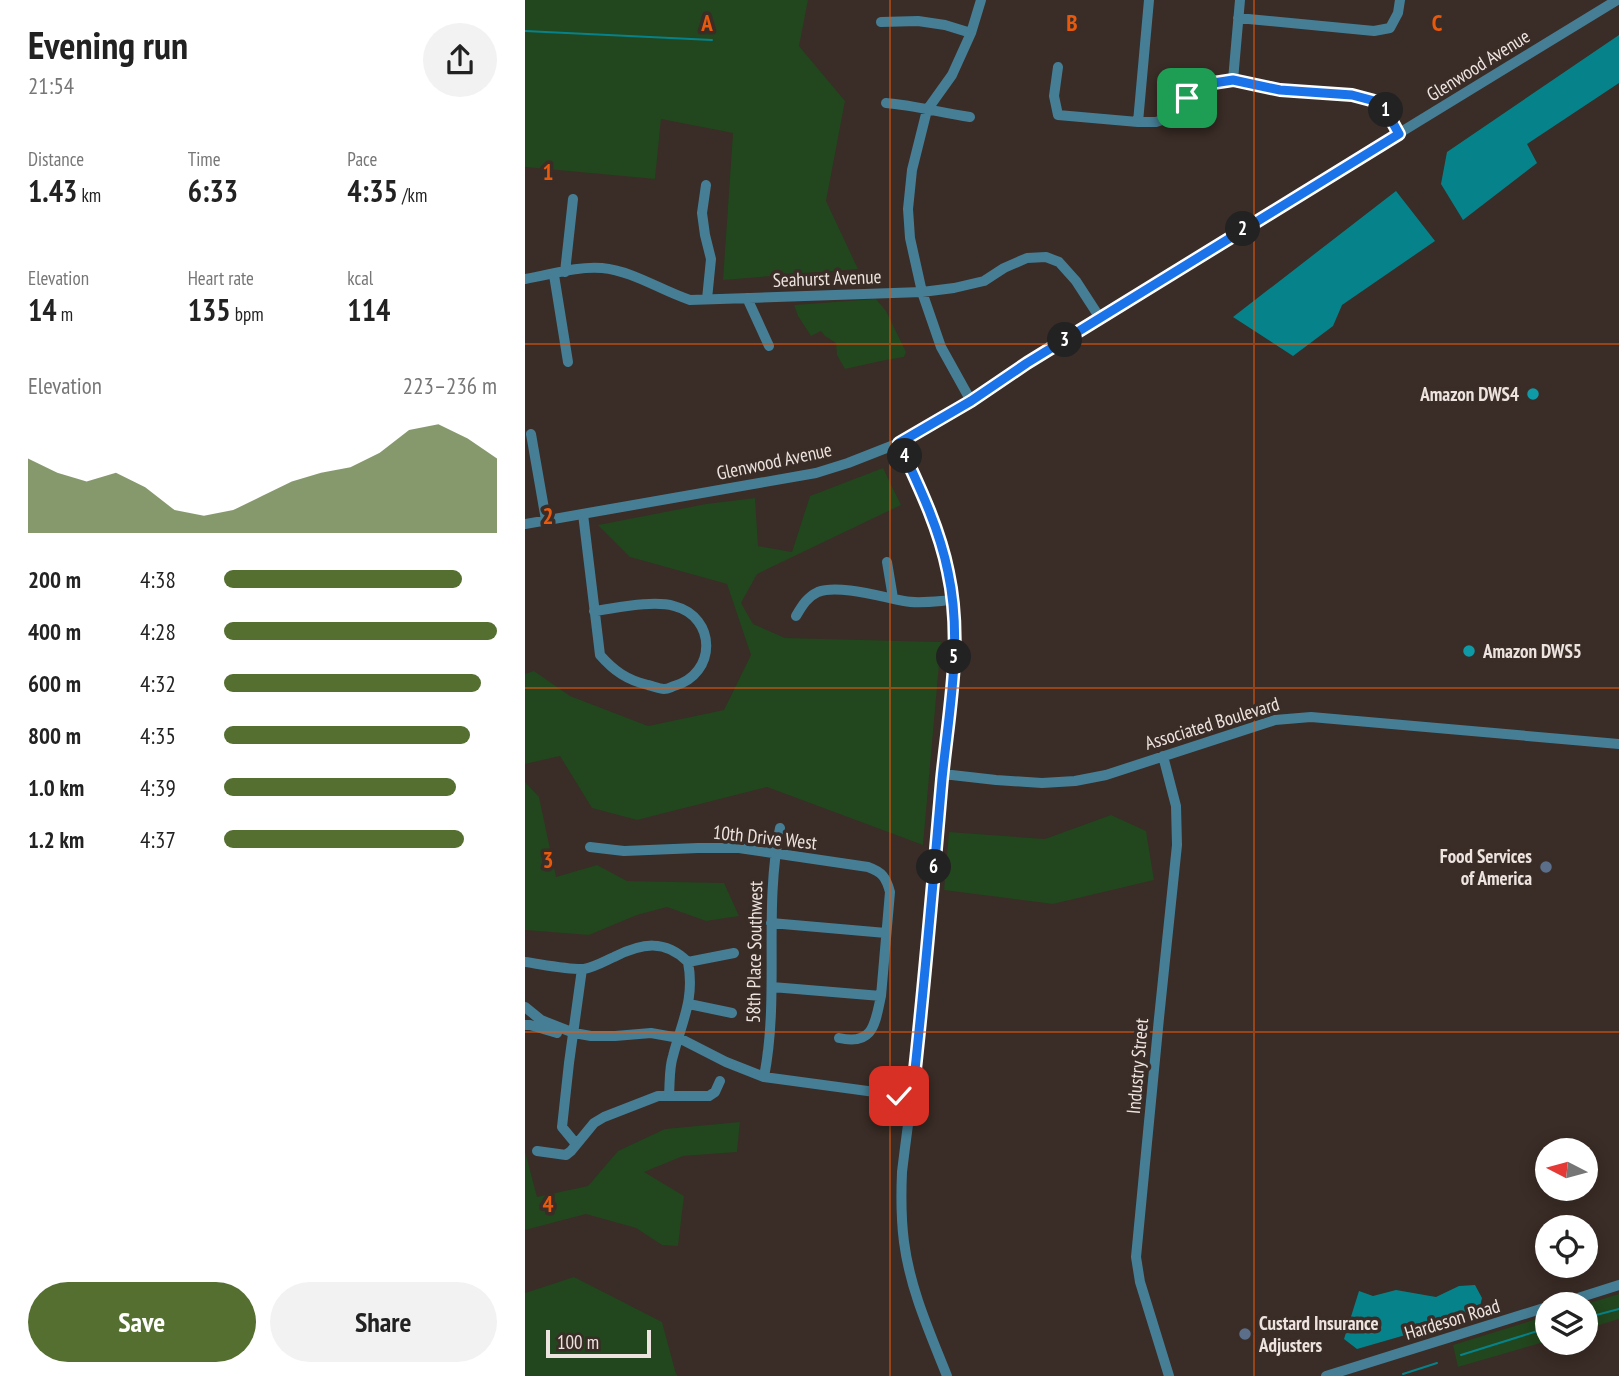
<!DOCTYPE html>
<meta charset="utf-8">
<style>
:root{--surface:#fff;--page:#f2f2f2;--text:#222;--muted:#767676;--accent:#546f30}
body{margin:0;font-family:"PT Sans Narrow",sans-serif;background:var(--page);color:var(--text);height:100vh;display:flex;flex-direction:column;font-size:26px;white-space:nowrap}
*{box-sizing:border-box;margin:0}
p{font-size:23px;color:var(--muted)}
.icon{flex:none;width:38px;height:38px;fill:none;stroke:currentColor;stroke-width:2;stroke-linecap:round;stroke-linejoin:round}
.map{position:relative;flex:1;overflow:hidden}
.drawer{display:flex;flex-direction:column;background:var(--surface);width:525px}
.drawer>*{flex:none}
.needle{width:46px;rotate:276deg}
.tools{position:absolute;left:1010px;top:1138px;display:grid;gap:14px}
.tools a{display:grid;place-items:center;width:63px;height:63px;border-radius:50%;background:var(--surface);box-shadow:0 4px 18px #0003;font-size:35px}
.scale{position:absolute;left:21px;bottom:18px;width:105px;box-sizing:border-box;padding-left:7px;border:4px solid #ede3df;border-top:0;font-size:19px;line-height:24px;white-space:nowrap;color:#ede3df;-webkit-text-stroke:5px #3a2c26;paint-order:stroke}
.pin{position:absolute;display:grid;place-items:center;width:60px;height:60px;color:#fff;margin:-30px;border-radius:14px;box-shadow:0 4px 10px #0006}
.km{position:absolute;width:35px;height:35px;margin:-18px;border-radius:50%;background:#222;color:#fff;font-size:19px;line-height:35px;text-align:center}
.round{display:grid;place-items:center;flex:none;width:74px;height:74px;border-radius:37px;background:var(--page)}
.headline{display:flex;align-items:center;justify-content:space-between;height:119px;padding:0 28px}
h1{font-size:38px;font-weight:800;line-height:52px}
.stats{display:grid;grid-template-columns:repeat(3,1fr);gap:10px;height:119px;padding:7px 28px}
.stats div{display:grid;align-content:center}
.stats b{font-size:30px;font-weight:800}
.stats small{font-size:19px;font-weight:400}
.stats p{font-size:19px}
.chart{height:196px;padding:14px 28px}
.chart p{display:flex;justify-content:space-between}
.chart svg{width:100%;height:126px;margin-top:7px;fill:var(--accent);opacity:.7}
.cta{display:flex;gap:14px;margin-top:auto;padding:14px 28px}
.cta a{flex:1;height:80px;border-radius:42px;background:var(--accent);color:#fff;font-size:28px;font-weight:800;line-height:80px;text-align:center}
.cta a+a{background:var(--page);color:var(--text)}
ul{padding:0 28px;list-style:none;font-size:23px}
li{display:grid;grid-template-columns:112px 84px 1fr;align-items:center;height:52px}
li i{height:18px;border-radius:9px;background:var(--accent)}
main{display:flex;flex:1;min-height:0}
.map>svg:first-child{display:block}
.green{fill:#22461d}
.water{fill:#06838a}
.lines{fill:none;stroke-linecap:round;stroke-linejoin:round}
.stream{stroke:#06838a;stroke-width:2}
.minor{stroke:#467e95;stroke-width:10}
.route-casing{stroke:#fff;stroke-width:14}
.route{stroke:#1a73e8;stroke-width:9}
.grid{fill:none;stroke:#e8590c;stroke-width:2;stroke-opacity:0.55}
.culture-dot{fill:#0f9aa8;stroke:#3a2c26;stroke-width:2.5}
.service-dot{fill:#5c6f8a;stroke:#3a2c26;stroke-width:2.5}
.labels{text-anchor:middle;dominant-baseline:central;stroke-width:7;stroke-linejoin:round;paint-order:stroke}
.street-label{font-size:19px;fill:#ede3df;stroke:#3a2c26}
.poi-label{font-size:19px;font-weight:bold;fill:#ede3df;stroke:#3a2c26;text-anchor:end}
.grid-label{font-size:23px;text-anchor:middle;font-weight:bold;fill:#e8590c;stroke:#3a2c26;stroke-width:7;stroke-linejoin:round;paint-order:stroke}
</style>
<main>
<section class="drawer">
<div class="headline"><div><h1>Evening run</h1><p>21:54</p></div><a class="round"><svg class="icon" aria-label="share" viewBox="0 0 24 24"><path d="M12 15V3M7 8l5-5 5 5M5 13v7h14v-7"/></svg></a></div>
<div class="stats">
<div><p>Distance</p><b>1.43<small> km</small></b></div>
<div><p>Time</p><b>6:33</b></div>
<div><p>Pace</p><b>4:35<small> /km</small></b></div>
</div>
<div class="stats">
<div><p>Elevation</p><b>14<small> m</small></b></div>
<div><p>Heart rate</p><b>135<small> bpm</small></b></div>
<div><p>kcal</p><b>114</b></div>
</div>
<div class="chart"><p><span>Elevation</span>223–236 m</p>
<svg viewBox="0 0 160 44" preserveAspectRatio="none"><path d="M0 44V18L10 23L20 26L30 23L40 28L50 36L60 38L70 36L80 31L90 26L100 23L110 21L120 16L130 8L140 6L150 11L160 18V44z"/></svg>
</div>
<ul>
<li><b>200 m</b>4:38<i style="width:87%"></i></li>
<li><b>400 m</b>4:28<i style="width:100%"></i></li>
<li><b>600 m</b>4:32<i style="width:94%"></i></li>
<li><b>800 m</b>4:35<i style="width:90%"></i></li>
<li><b>1.0 km</b>4:39<i style="width:85%"></i></li>
<li><b>1.2 km</b>4:37<i style="width:88%"></i></li>
</ul>
<div class="cta"><a>Save</a><a>Share</a></div>
</section>
<div class="map">
<svg width="1094" height="1376" viewBox="0 0 1094 1376">
<rect width="100%" height="100%" fill="#3a2c26"/>
<!-- green -->
<path class="green" d="M0,0H283L274,46L320,101L301,201L333,269L198,280L208,133L136,119L130,179L0,167Z
M351,299L361,311L381,352L379,357L356,361L320,369L312,355L311,343L300,336L296,331L286,336L273,316L269,305Z
M358,468L376,505L232,574L216,603L228,624L260,638L416,642L398,845L242,787L112,820L67,808L35,756L0,764V674L9,671L45,696L123,726L199,710L226,655L202,584L105,557L73,525L181,504L230,498L233,546L267,552L285,496Z
M0,782L14,797L31,877L72,865L102,881L199,883L214,916L181,921L142,907L112,915L64,935L0,930Z
M586,815L621,831L629,880L528,904L419,890L424,832L520,839Z
M215,1122L212,1152L158,1156L119,1172L159,1196L153,1246L137,1245L111,1228L61,1214L0,1230V1151L12,1197L63,1186L93,1151L140,1129Z
M49,1277L137,1322L151,1374L153,1376H0V1293Z
M1094,1294V1319L1061,1329V1304Z
M1022,1316V1341L933,1367L928,1345Z"/>
<!-- water -->
<path class="water" d="M1094,35V83L1002,144L1012,163L938,220L916,184L922,152Z
M871,191L910,241L817,305L808,326L768,356L708,317Z
M950,1285L957,1298L953,1314L832,1349L819,1339L834,1291L848,1296L871,1290L911,1297L934,1286Z"/>
<g class="lines">
<!-- stream -->
<path class="stream" d="M0,31L187,40
M1060,1318L1094,1309
M936,1355L1022,1328
M878,1374L912,1363"/>
<!-- minor -->
<path class="minor" d="M713,18L849,31L865,28L873,13L875,0
M356,22L393,21L420,25L446,33
M533,67L529,96L533,115L613,122H631L649,116L661,98L682,84L708,80L755,90L827,95L857,103L874,134
M708,80L715,0
M361,103C388,105 417,113 445,117
M613,122L624,0
M181,185L177,213L180,235L186,259L182,299
M40,272L48,199
M29,275L43,362
M0,279C25,275 51,266 77,268C108,271 135,290 165,300L397,292L429,288L459,281L479,268L502,258L521,257L534,262L551,281L575,318
M222,298L244,346
M446,401L416,347L397,292L385,238L383,209L387,170L402,110L427,75L446,33L456,0
M6,434L21,520
M374,443C392,484 414,527 423,571C439,643 423,716 417,787C410,865 404,942 396,1019C391,1070 383,1121 377,1172C376,1195 376,1219 379,1242C385,1289 405,1333 422,1376
M58,514L75,655C89,671 102,680 123,685C128,686 134,689 139,689C143,689 146,687 149,686C192,674 192,617 149,606C128,600 92,608 69,611
M0,524L291,473L323,463L374,443L439,406L502,363L747,211L1092,0
M362,562L368,598
M271,616C277,606 282,597 293,592C313,584 357,597 379,601C394,604 412,601 428,600
M638,756L651,806L652,845L634,1018L611,1257L615,1282L644,1376
M418,774L471,780L517,783L550,781L581,775L750,720L786,717L1094,744
M65,847L99,851L173,848H214L343,867C357,872 361,877 365,892L356,996C350,1023 349,1046 314,1038
M246,923L361,933
M0,962C15,964 45,970 59,969C70,967 80,961 89,957C117,943 140,939 163,962L209,953
M247,987L356,996
M164,1004L207,1013
M0,1007L16,1020L49,1033L66,1036H90L126,1033L154,1038L201,1062L239,1077L387,1097
M0,1025H5L32,1033
M239,1077C255,995 238,910 255,828
M144,1095C145,1082 144,1068 148,1056C157,1021 170,999 163,962
M51,1144L37,1127L44,1063L57,969
M12,1151L41,1155L46,1151L69,1123L79,1117L133,1096H184L190,1092L195,1081
M1034,1304L1094,1285
M801,1376L1022,1307"/>
</g>
<g class="lines">
<defs>
<path id="route" d="M374,1096L387,1097C399,991 408,885 417,779C424,710 438,641 423,572C414,527 393,484 374,443L446,401L502,363L874,134L857,103L827,95L755,90L708,80L682,84L662,98"/>
</defs>
<!-- route casing -->
<use href="#route" class="route-casing"/>
<!-- route -->
<use href="#route" class="route"/>
</g>
<!-- grid -->
<path class="grid" d="M365,0V1376M729,0V1376M0,344H1094M0,688H1094M0,1032H1094"/>
<!-- markers -->
<g class="culture-dot">
<circle cx="1008" cy="394" r="7"/>
<circle cx="944" cy="651" r="7"/>
</g>
<g class="service-dot">
<circle cx="1021" cy="867" r="7"/>
<circle cx="720" cy="1334" r="7"/>
</g>
<g class="labels">
<!-- street labels -->
<g class="street-label">
<text transform="translate(953 65) rotate(-32)">Glenwood Avenue</text>
<text transform="translate(302 278) rotate(-2)">Seahurst Avenue</text>
<text transform="translate(249 461) rotate(-12)">Glenwood Avenue</text>
<text transform="translate(687 723) rotate(-17)">Associated Boulevard</text>
<text transform="translate(240 837) rotate(6)">10th Drive West</text>
<text transform="translate(229 952) rotate(-89)">58th Place Southwest</text>
<text transform="translate(612 1066) rotate(-85)">Industry Street</text>
<text transform="translate(927 1319) rotate(-17)">Hardeson Road</text>
</g>
<!-- poi labels -->
<g class="poi-label">
<text x="994" y="394">Amazon DWS4</text>
<text x="958" y="651" text-anchor="start">Amazon DWS5</text>
<text x="1007" y="856">Food Services<tspan x="1007" dy="22">of America</tspan></text>
<text x="734" y="1323" text-anchor="start">Custard Insurance<tspan x="734" dy="22">Adjusters</tspan></text>
</g>
</g>
<g class="grid-label">
<text x="182" y="31">A</text>
<text x="547" y="31">B</text>
<text x="912" y="31">C</text>
<text x="23" y="180">1</text>
<text x="23" y="524">2</text>
<text x="23" y="868">3</text>
<text x="23" y="1212">4</text>
</g>
</svg>
<div class="tools">
<a><svg class="needle" viewBox="-14 -14 28 28"><path d="M0-13l5 13h-10z" fill="#e53935"/><path d="M0 13l5-13h-10z" fill="#767676"/></svg></a>
<a><svg class="icon" aria-label="locate" viewBox="0 0 24 24"><circle cx="12" cy="12" r="6"/><path d="M12 2v4M12 18v4M2 12h4M18 12h4"/></svg></a>
<a><svg class="icon" aria-label="layers" viewBox="0 0 24 24"><path d="M12 4l9 5-9 5-9-5zM3 14l9 5 9-5"/></svg></a>
</div>
<div class="scale">100 m</div>
<div class="pin" style="left:662px;top:98px;background:#1e9e55"><svg class="icon" aria-label="arrive" viewBox="0 0 24 24"><path d="M6 21V4h12l-3 4 3 4H6"/></svg></div>
<div class="pin" style="left:374px;top:1096px;background:#d93025"><svg class="icon" aria-label="check" viewBox="0 0 24 24"><path d="M5 12l5 5 9-10"/></svg></div>
<b class="km" style="left:861px;top:110px">1</b>
<b class="km" style="left:718px;top:229px">2</b>
<b class="km" style="left:540px;top:340px">3</b>
<b class="km" style="left:380px;top:456px">4</b>
<b class="km" style="left:429px;top:657px">5</b>
<b class="km" style="left:409px;top:867px">6</b>
</div>
</main>
